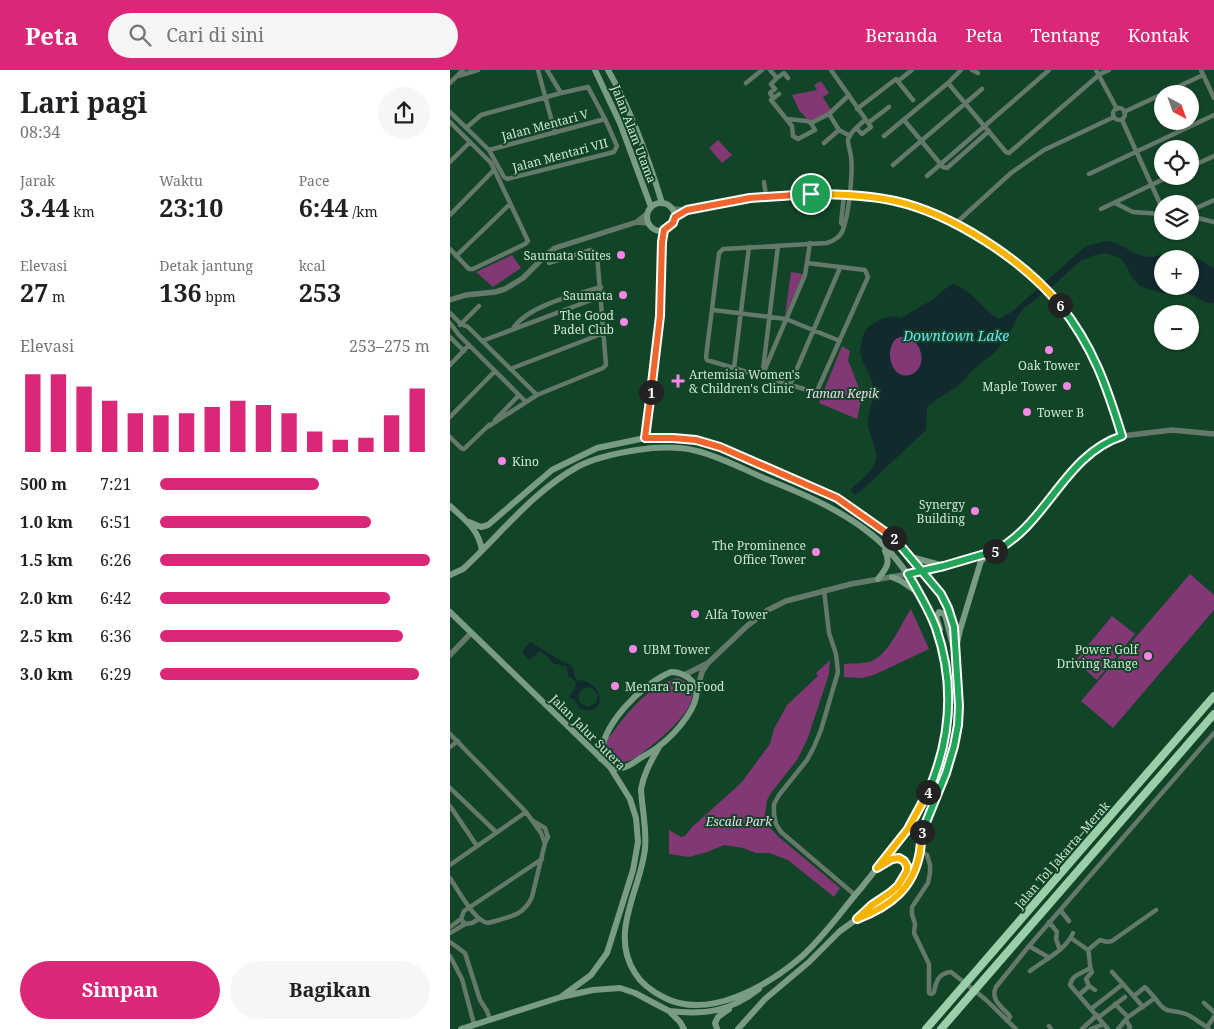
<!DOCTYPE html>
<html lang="id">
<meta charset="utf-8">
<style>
:root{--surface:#fff;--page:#f6f6f6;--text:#202124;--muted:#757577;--accent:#db2777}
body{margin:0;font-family:"Noto Serif",serif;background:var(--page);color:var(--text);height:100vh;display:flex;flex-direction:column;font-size:19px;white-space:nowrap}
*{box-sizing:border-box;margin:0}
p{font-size:16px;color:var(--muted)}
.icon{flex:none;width:28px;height:28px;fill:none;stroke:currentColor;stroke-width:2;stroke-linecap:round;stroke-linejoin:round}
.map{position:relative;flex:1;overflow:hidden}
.panel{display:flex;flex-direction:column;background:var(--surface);width:450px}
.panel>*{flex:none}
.needle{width:32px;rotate:139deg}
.tools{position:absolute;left:704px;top:15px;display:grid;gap:10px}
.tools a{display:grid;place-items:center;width:45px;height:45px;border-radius:50%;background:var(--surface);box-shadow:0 1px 4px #0004;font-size:25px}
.pin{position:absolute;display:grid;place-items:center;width:42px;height:42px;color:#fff;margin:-21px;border:2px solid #fff;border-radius:50%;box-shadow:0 1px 5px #0007}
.km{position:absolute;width:25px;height:25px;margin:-12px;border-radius:50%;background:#222;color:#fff;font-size:14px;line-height:25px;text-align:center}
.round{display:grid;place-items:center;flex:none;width:52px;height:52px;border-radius:26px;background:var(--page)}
.head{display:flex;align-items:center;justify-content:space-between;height:85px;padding:0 20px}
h1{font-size:28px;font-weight:700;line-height:38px}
.metrics{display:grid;grid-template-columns:repeat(3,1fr);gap:8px;height:85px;padding:5px 20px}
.metrics div{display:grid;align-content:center}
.metrics b{font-size:25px;font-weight:700}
.metrics small{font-size:14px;font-weight:400}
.metrics p{font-size:14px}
.chart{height:140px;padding:10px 20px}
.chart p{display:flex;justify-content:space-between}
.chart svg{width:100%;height:90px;margin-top:5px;stroke:var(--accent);stroke-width:6}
.action{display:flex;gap:10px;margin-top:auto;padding:10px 20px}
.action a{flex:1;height:58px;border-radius:30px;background:var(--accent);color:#fff;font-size:20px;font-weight:700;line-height:58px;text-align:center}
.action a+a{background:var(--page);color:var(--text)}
ul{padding:0 20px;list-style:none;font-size:16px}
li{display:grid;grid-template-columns:80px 60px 1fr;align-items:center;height:38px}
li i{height:12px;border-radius:6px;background:var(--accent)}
header{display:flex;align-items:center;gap:30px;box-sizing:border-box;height:70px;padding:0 25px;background:var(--accent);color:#fff}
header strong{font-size:24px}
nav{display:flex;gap:28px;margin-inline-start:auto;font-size:18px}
.search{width:350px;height:45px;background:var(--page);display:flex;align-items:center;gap:12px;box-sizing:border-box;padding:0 18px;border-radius:28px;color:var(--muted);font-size:19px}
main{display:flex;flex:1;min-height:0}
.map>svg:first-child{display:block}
.green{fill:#813875}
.water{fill:#12292e;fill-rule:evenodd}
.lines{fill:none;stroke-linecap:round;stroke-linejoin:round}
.minor{stroke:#64796a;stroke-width:4.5}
.tertiary{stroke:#64796a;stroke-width:5.5}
.secondary{stroke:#7b9c84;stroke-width:6}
.motorway{stroke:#9bcfaa;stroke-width:8}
.split-1-casing{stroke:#fff;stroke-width:10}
.split-2-casing{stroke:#fff;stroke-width:10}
.split-3-casing{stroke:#fff;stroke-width:10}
.split-4-casing{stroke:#fff;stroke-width:10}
.split-5-casing{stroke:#fff;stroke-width:10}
.split-6-casing{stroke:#fff;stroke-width:10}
.split-7-casing{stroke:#fff;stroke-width:10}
.split-1{stroke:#f0652b;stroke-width:6}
.split-2{stroke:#f0652b;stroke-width:6}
.split-3{stroke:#22a559;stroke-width:6}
.split-4{stroke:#f5b400;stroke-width:6}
.split-5{stroke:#22a559;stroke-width:6}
.split-6{stroke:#22a559;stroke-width:6}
.split-7{stroke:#f5b400;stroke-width:6}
.poi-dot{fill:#fa87e7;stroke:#124527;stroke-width:2}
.labels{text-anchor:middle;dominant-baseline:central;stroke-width:4;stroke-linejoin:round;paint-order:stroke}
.street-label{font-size:12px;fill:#cde7d4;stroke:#124527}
.poi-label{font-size:12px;fill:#cde7d4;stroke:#124527;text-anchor:end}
.park-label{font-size:12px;font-style:italic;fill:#f0d8eb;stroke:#124527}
.water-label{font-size:14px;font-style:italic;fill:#6ee0f9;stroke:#124527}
</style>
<header>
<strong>Peta</strong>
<div class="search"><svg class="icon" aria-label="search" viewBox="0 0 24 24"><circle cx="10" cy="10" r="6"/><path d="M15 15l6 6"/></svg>Cari di sini</div>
<nav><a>Beranda</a><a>Peta</a><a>Tentang</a><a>Kontak</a></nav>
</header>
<main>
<section class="panel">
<div class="head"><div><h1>Lari pagi</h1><p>08:34</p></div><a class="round"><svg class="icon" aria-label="share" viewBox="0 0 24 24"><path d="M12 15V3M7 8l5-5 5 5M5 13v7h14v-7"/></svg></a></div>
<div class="metrics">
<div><p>Jarak</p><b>3.44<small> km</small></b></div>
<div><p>Waktu</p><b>23:10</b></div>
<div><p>Pace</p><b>6:44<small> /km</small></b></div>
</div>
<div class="metrics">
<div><p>Elevasi</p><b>27<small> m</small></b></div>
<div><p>Detak jantung</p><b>136<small> bpm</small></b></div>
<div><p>kcal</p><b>253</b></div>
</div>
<div class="chart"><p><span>Elevasi</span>253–275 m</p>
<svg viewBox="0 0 160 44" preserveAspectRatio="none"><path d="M5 44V6M15 44V6M25 44V12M35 44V19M45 44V25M55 44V26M65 44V25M75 44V22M85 44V19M95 44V21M105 44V25M115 44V34M125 44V38M135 44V37M145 44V26M155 44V13"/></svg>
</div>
<ul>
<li><b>500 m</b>7:21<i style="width:59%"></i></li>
<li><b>1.0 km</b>6:51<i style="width:78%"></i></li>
<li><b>1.5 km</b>6:26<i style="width:100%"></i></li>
<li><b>2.0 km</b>6:42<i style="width:85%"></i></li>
<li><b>2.5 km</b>6:36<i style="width:90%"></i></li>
<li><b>3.0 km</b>6:29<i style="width:96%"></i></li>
</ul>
<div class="action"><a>Simpan</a><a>Bagikan</a></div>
</section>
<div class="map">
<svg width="764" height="959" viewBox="0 0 764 959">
<rect width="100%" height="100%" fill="#124527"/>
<!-- green -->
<path class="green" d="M371,11L379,23L373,27L381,40L375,45L359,51L349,40L342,25L367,20L364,15Z
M268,70L282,85L272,93L259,78Z
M62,185L71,198L43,217L26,202Z
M341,202L353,204L335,245Z
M450,267C453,267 455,266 458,267C469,269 475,288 470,297C463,309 447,308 442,295C438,284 440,278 445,269Z
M392,276L400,281L398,290L412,326L407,349L369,333Z
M740,504L764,525V540L663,658L631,631Z
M461,539L479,579L426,604L413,608L394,607V594C402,593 411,594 419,592C438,587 450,555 461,539Z
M662,546L685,564L647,610L625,591Z
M380,590L379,604L357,670L347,690L321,723L317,730L315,745L318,756L330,768L390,818L384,827L338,790L319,783H306L293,778L274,775L257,782L239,787L219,784V760L231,767L235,766L242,757L291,713L320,674L324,659L337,635L368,606L366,603Z
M228,608C234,611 240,613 242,620C249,640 200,678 185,688C172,697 150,689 157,670C159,666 164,662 166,658C183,636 201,615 228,608Z"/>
<!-- water -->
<path class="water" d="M656,171C670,172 680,183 693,186C701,189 708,185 716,184C738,181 746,188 764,198V233H757L733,221L725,220L713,223L691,217L683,209L671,188L656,183L645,185L630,191L605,214L574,238L569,244L557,268L544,283L523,300L508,316L489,328L477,337L476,360L412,420L405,425L400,420C410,410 423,403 426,388C428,380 419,366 418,355C417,342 425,330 423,317C422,305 411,294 410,281C410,277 412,273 412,269C414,261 418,256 426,252C434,247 443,245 451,248L482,230L500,215L504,214C521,220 532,239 549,249L563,241L630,181L637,176ZM712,189H740V216H712ZM450,267C477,266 479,305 455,306C439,306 433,272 450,267Z
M80,572L113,592C127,596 121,600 127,610C131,611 135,610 139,613C158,624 150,648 129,638L125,630L119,628C123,619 133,614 118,606L117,597L103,593L97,586L90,581L79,590L73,583V580ZM138,617L142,618L148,625L146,633L138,637L130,633C127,626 129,619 138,617Z"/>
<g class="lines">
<!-- minor -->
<path class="minor" d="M88,0L105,63
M97,0L111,23
M320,0L327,8L321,14L325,19L320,23L323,28
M381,0L421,57L412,64L406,58
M522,0L528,3
M646,0L667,39
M751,0L764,28
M8,6L28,0
M327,8L334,3L338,8
M448,11L462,0
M0,13L13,0
M296,13L312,0
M498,13L556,82L559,83L650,4L659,0
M329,24L321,30L342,56L343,66L348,69L365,60L361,53L379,44L399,25
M663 44a6 6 0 1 1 12 0a6 6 0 1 1-12 0Z
M407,39L446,9L463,30
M0,42L39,80L54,107L57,109L164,82L167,76L155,49L138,17L111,23L31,45L16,58
M674,42L753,5
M379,44L389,60L400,66
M337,49L357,51L361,53
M454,50L493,97L497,98L539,61
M672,50L712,138
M0,52L41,93L78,171L75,174L23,199H19L0,179
M418,53L439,37
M434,66L498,13L511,0
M374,73L389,60
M39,80L155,49
M0,92L20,72
M443,95L532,19
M740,97L764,86
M639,104L764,45
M477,106L599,0
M314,112L316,126
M665,133L683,142L712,144
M651,139L720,106
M740,141L764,130
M0,145L44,100
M740,146L764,152
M506,153L561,103L581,89L594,80L664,47
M394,156L391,153L394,125
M6,186L60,134
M357,193L415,200L418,207L367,321L364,322L257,290L256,287L269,183L273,179L377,173C383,171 389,168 392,162C399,147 403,102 401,86C400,81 398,75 398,70C399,63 409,55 415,50
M263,240L336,249L390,271
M0,243L11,254L18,257L87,325
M0,253L9,265L76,332
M10,255L29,236
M64,257C80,235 125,225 151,217
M0,267L14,281
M32,271L152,226
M0,295L19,275
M284,298L299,177
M60,299L154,263
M313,300L328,176
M312,306L355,205L360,173
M340,315L390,198
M0,347L45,301
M45,350L69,325
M39,356L87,325L153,298L156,295L147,184L141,180L99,193
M0,367L11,378L14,379L39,355
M374,520L379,563L386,584L388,602L371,660L364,677L357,690L329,725L324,734V744L326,754L331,762L405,825
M0,664L76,742L91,763L95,773
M0,677L8,671
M0,718L46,762
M0,736L27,776
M470,781L477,785L480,795V803L478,813L462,837V844L465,854L464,863L479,894V923L482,924L484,922C486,911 489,903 501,902L535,929L566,959
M0,795L76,742
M0,808C8,820 25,852 38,853C58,847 73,847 82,827L95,773L98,767L95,758L83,751
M611,841L619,851
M29,849L22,853L15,854L11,849L14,841L92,789
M599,852L607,862L606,869L610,880
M0,857L11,849
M0,863L15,854
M621,868L638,880
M0,872L15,883L30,930L37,941L40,949
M579,876L598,887
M0,886L12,909L24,954
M640,898C632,904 622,904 620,915L658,959
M580,901C594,890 616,880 623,863
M662,902L673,914
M639,916L636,909L642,902C639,898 640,886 638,880L650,870L657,872L662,871L706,840
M629,925L639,916L645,920
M705,928C717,946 720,938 736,944C743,947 750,953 757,957
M754,933L764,942
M665,934L678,947
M641,939L673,914L693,937
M649,947L675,927
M676,950L680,957L679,959
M557,951L560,947L559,945C551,936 540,929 546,917L579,876L764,663
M599,956L601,959
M632,959L647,945
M641,959L654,954
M668,959L678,947L705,928L695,917L684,926
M759,959L757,957L764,947"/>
<!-- tertiary -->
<path class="tertiary" d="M222,139L237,140L316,126L361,124L399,125L445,131L506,153L563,191L593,215L612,238L641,280L652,305L672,366
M225,147L237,140
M187,152L197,144
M0,230L16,225L45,222L55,219L73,208L96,185L105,178L187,152L198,153
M0,585L21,563
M234,605L258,593L297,556L318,540L336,531L401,514L458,504L494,496L538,484L555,476L589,444L625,397L659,370L672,366L722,360L764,364
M247,621L252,602L257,594"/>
<!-- secondary -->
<path class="secondary" d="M145,0L170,53L201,137
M158,0C182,42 198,87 212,133
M197 147a14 14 0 1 1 28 0a14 14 0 1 1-28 0Z
M195,368L210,246L212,172L215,160
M0,436C15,450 29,459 32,481
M19,452L31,457L38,455L102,400L147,378L195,368H223L246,371L270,377L387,429L408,442L443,467L491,524L498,538L504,557L509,635L508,655L505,676L496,703L472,765L470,781L463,805L455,818L443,831L429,840L407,849L390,861L359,892L315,929L288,959
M461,487L494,496
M0,505L13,499C51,464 83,421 129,396C147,387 167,383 187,380C207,377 227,376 247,381C271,387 293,399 316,409C351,423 387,438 417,461C440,478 459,504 472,529C477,539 483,549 486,559C508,622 498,690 465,747C450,772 430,794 412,817C392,840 373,868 350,888C317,916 259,950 215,928C203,922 192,915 185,903C159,863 190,821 195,779C197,760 192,739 191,719C194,703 201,691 209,677
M442,507L451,511L466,521
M428,509C436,499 441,493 435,481
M0,542L160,697L180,729L186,748L188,772L183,800L157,883L141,905L111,927
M490,559L486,547L489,542L494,544L496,548L503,576
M507,574L510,560L531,491L538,484
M151,689C150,655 192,614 221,602C229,602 236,605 242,611C259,629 223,666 208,677C203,681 197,684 192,687C186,691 179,697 172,698C168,699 164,698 160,697
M410,846C422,835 455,817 457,800C459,791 449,786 441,789C438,790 434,793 431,795
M219,941C254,945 280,942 309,919
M11,959L111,927L143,920L170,918L185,923L219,941L230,952L234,959
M267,959L265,953L268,947L279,939"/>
<!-- motorway -->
<path class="motorway" d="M476,959L764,626
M491,959L764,644"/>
</g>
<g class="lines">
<defs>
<path id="split-1" d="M201,322L210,246L212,172L214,160L223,153L225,147L237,140L300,128L361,124"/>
<path id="split-2" d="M201,322L195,368H223L246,370L270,377L387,428L444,468"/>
<path id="split-3" d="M444,468L491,524L498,538L504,557L509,636L508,655L504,676L496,703L472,762"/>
<path id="split-4" d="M472,762C471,768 471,775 470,781C464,818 441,836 407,849L422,835L440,823L448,816L457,801V796L454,791L449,788L442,789L427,798L458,759L478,722"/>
<path id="split-5" d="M478,722C501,669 505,613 486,558C479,539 468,521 458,504L494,496L545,481"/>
<path id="split-6" d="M545,481C598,453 614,385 672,366C657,317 643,276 610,235"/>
<path id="split-7" d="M361,124C389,124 418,125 445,131C503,144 573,190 610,235"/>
</defs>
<!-- split-1 casing -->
<use href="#split-1" class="split-1-casing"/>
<!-- split-2 casing -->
<use href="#split-2" class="split-2-casing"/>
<!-- split-3 casing -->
<use href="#split-3" class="split-3-casing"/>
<!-- split-4 casing -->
<use href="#split-4" class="split-4-casing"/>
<!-- split-5 casing -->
<use href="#split-5" class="split-5-casing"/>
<!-- split-6 casing -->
<use href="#split-6" class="split-6-casing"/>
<!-- split-7 casing -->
<use href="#split-7" class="split-7-casing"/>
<!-- split-1 -->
<use href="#split-1" class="split-1"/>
<!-- split-2 -->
<use href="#split-2" class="split-2"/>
<!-- split-3 -->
<use href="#split-3" class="split-3"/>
<!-- split-4 -->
<use href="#split-4" class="split-4"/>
<!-- split-5 -->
<use href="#split-5" class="split-5"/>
<!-- split-6 -->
<use href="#split-6" class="split-6"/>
<!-- split-7 -->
<use href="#split-7" class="split-7"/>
</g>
<!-- markers -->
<g class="poi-dot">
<circle cx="171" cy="185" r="5"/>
<circle cx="173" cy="225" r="5"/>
<circle cx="174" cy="252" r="5"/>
<circle cx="599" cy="280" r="5"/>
<path d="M225.5 303.5h5v5h5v5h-5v5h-5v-5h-5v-5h5z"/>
<circle cx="617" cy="316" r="5"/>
<circle cx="577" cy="342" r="5"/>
<circle cx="52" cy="391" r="5"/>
<circle cx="525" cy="441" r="5"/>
<circle cx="366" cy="482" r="5"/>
<circle cx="245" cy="544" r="5"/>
<circle cx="183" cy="579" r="5"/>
<circle cx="698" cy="586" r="5"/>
<circle cx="165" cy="616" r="5"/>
</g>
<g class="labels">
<!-- street labels -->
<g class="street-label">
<text transform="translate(95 55) rotate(-15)">Jalan Mentari V</text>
<text transform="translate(184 64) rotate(69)">Jalan Alam Utama</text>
<text transform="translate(110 85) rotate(-15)">Jalan Mentari VII</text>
<text transform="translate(138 662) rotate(45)">Jalan Jalur Sutera</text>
<text transform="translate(612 785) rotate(-49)">Jalan Tol Jakarta–Merak</text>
</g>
<!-- poi labels -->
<g class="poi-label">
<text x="161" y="185">Saumata Suites</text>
<text x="163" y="225">Saumata</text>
<text x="164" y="245">The Good<tspan x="164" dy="14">Padel Club</tspan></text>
<text x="599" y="295" text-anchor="middle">Oak Tower</text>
<text x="239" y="304" text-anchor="start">Artemisia Women's<tspan x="239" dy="14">&amp; Children's Clinic</tspan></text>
<text x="607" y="316">Maple Tower</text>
<text x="587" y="342" text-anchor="start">Tower B</text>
<text x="62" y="391" text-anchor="start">Kino</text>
<text x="515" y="434">Synergy<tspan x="515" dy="14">Building</tspan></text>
<text x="356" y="475">The Prominence<tspan x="356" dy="14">Office Tower</tspan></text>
<text x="255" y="544" text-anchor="start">Alfa Tower</text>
<text x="193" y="579" text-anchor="start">UBM Tower</text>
<text x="688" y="579">Power Golf<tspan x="688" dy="14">Driving Range</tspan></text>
<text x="175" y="616" text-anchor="start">Menara Top Food</text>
</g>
<!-- park labels -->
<g class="park-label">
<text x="392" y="323">Taman Kepik</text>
<text x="289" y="751">Escala Park</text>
</g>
<!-- water labels -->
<g class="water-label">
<text x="506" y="265">Downtown Lake</text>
</g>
</g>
</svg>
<div class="tools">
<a><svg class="needle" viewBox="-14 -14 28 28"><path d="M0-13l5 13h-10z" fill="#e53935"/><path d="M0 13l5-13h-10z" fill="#757577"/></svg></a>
<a><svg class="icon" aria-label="locate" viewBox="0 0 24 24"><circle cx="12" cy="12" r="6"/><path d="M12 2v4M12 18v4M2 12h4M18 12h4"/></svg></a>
<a><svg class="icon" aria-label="layers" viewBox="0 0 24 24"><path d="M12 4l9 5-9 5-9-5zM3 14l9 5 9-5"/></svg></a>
<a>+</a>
<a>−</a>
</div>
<div class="pin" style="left:361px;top:124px;background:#1e9e55"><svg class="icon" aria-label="arrive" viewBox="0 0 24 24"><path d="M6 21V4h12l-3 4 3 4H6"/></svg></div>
<b class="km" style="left:201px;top:322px">1</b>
<b class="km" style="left:444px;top:468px">2</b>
<b class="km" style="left:472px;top:762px">3</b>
<b class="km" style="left:478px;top:722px">4</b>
<b class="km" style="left:545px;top:481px">5</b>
<b class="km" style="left:610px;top:235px">6</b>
</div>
</main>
